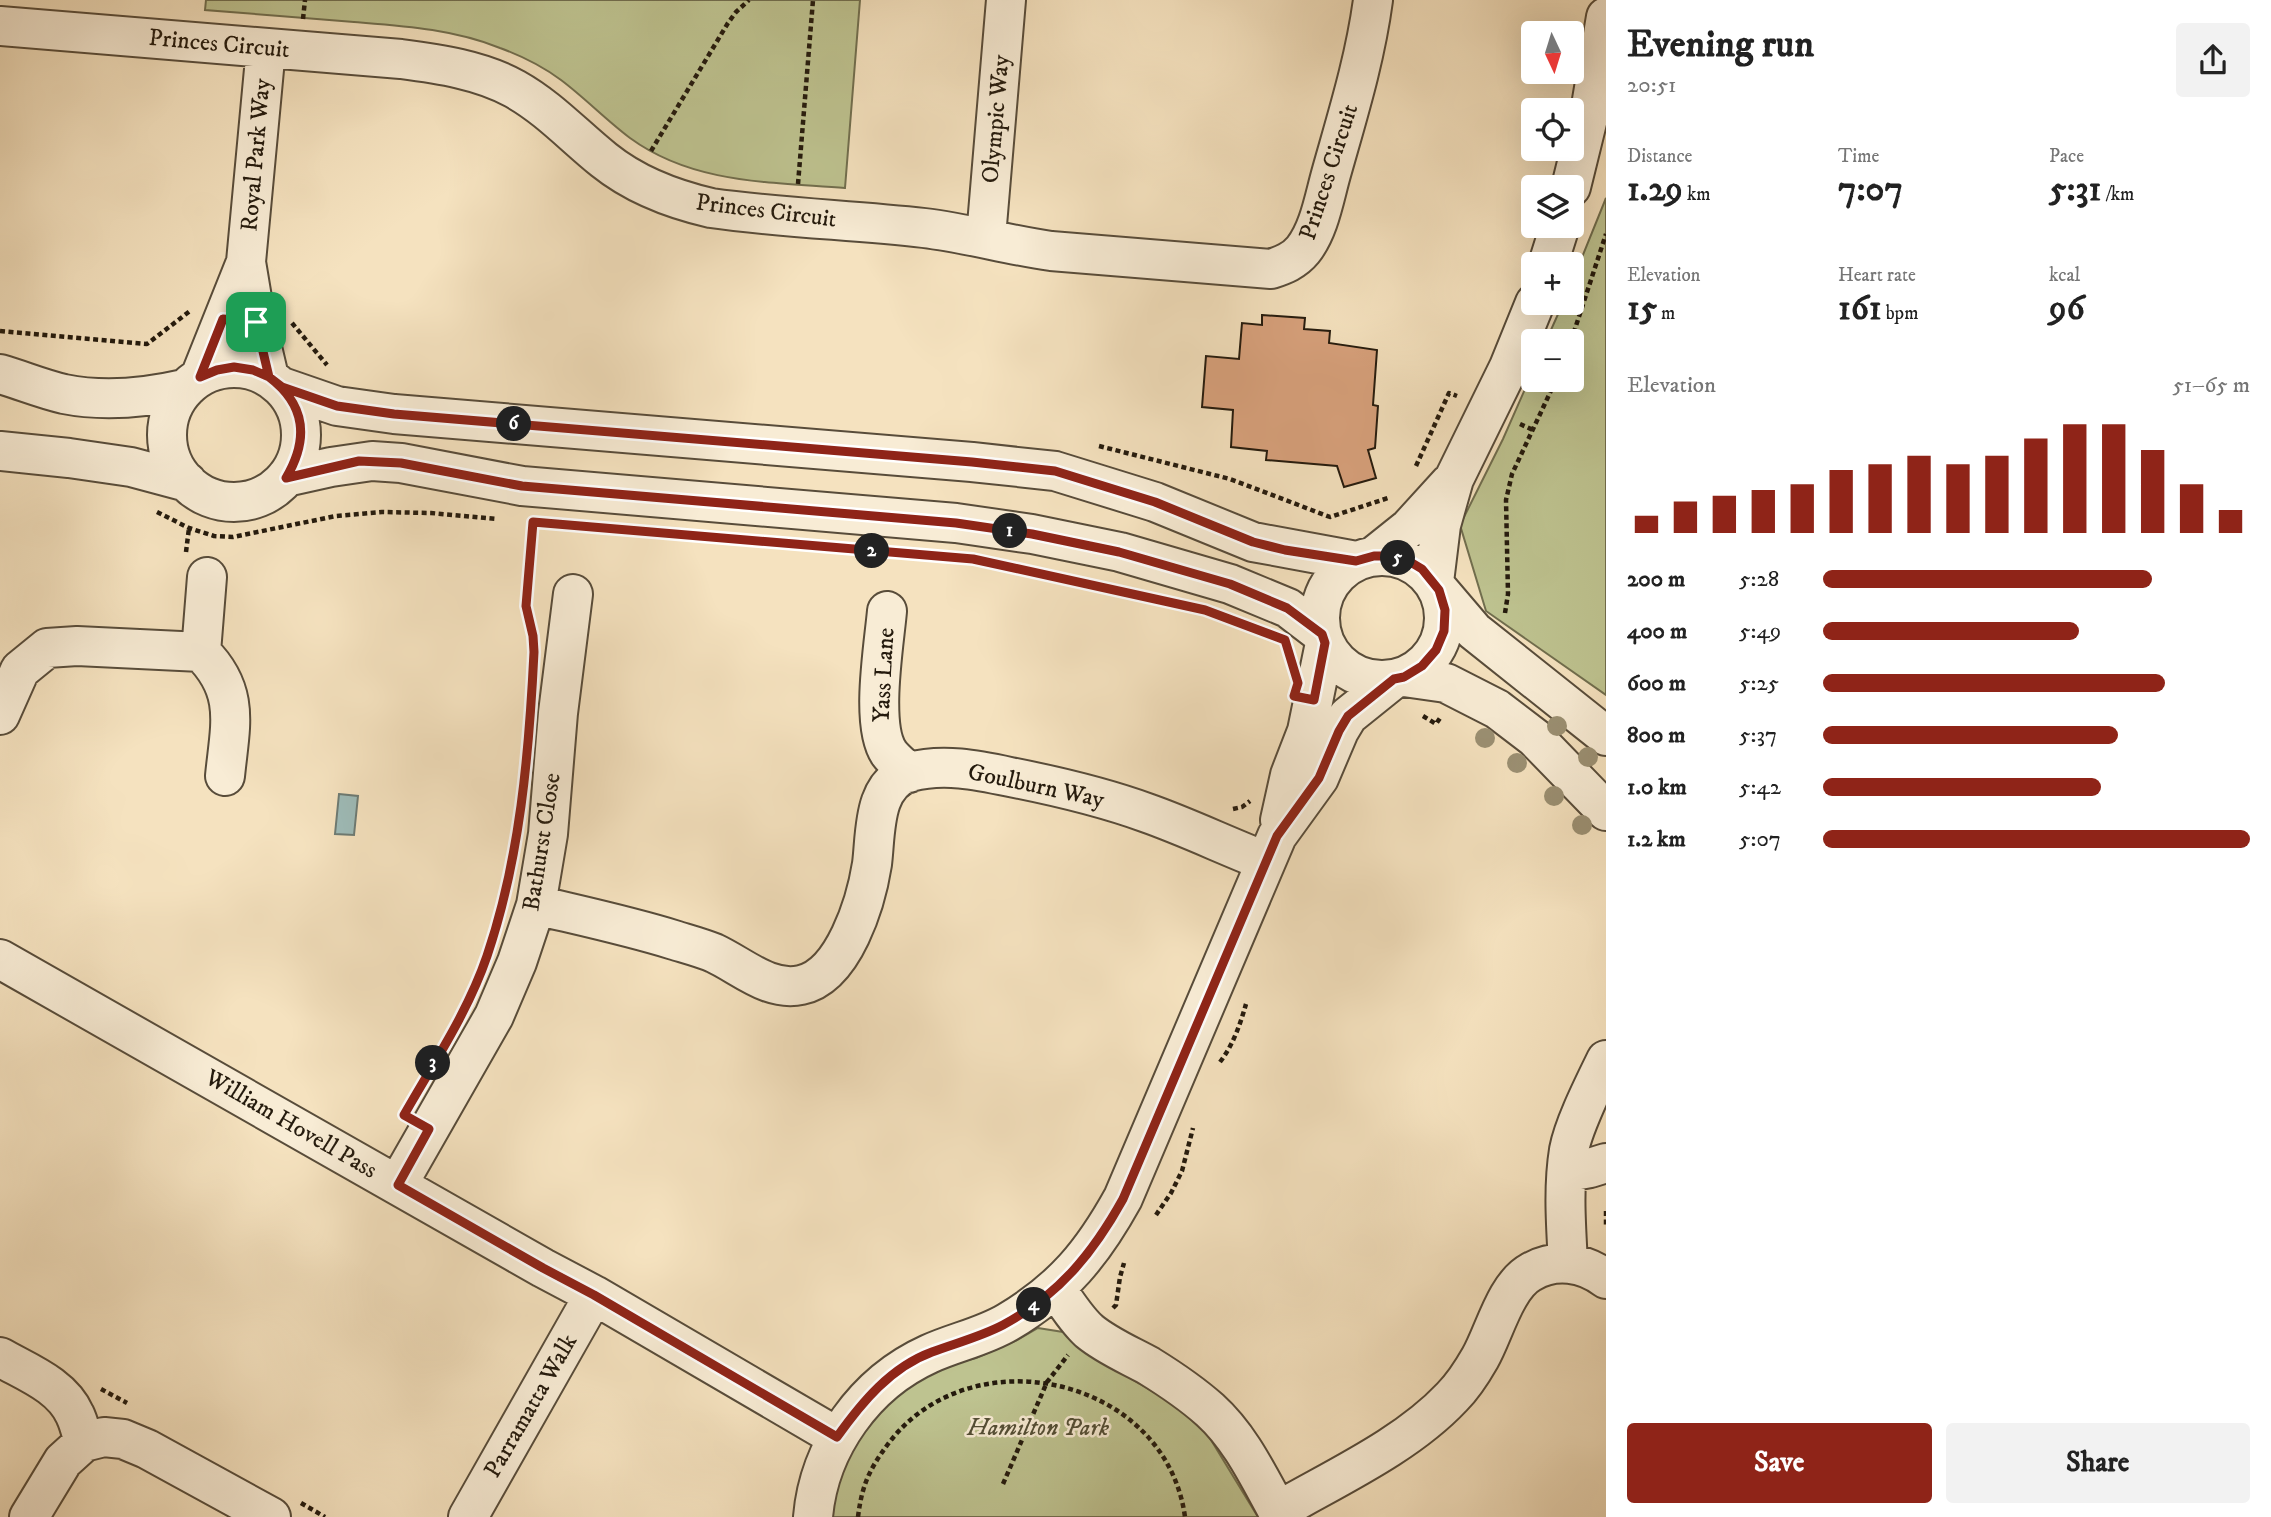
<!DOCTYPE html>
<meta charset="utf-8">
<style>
:root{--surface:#fff;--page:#f2f2f2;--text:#222;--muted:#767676;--accent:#8f2418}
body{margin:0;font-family:"IM FELL DW Pica",serif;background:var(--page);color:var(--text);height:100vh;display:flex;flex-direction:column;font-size:26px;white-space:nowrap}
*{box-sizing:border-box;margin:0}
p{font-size:23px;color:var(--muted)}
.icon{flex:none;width:38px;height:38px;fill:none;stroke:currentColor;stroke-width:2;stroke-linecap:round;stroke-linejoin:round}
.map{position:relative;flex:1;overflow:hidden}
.sheet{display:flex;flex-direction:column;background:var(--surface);width:665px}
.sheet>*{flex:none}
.needle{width:46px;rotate:176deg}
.controls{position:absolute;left:1521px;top:21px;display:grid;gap:14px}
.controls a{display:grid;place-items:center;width:63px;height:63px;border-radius:7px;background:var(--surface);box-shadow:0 7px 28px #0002;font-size:35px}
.pin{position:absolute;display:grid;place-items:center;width:60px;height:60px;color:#fff;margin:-30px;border-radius:14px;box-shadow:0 4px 10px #0006}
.km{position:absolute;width:35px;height:35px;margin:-18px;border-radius:50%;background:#222;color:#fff;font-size:19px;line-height:35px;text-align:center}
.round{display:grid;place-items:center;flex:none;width:74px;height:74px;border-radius:7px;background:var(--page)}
.headline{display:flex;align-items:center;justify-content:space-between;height:119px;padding:0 21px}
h1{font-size:38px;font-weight:700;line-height:52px}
.stats{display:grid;grid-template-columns:repeat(3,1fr);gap:10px;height:119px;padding:7px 21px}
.stats div{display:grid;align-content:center}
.stats b{font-size:35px;font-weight:700}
.stats small{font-size:19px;font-weight:400}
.stats p{font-size:19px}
.chart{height:196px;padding:14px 21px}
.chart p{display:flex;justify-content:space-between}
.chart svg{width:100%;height:126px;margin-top:7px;stroke:var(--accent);stroke-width:6}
.primary-button{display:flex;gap:14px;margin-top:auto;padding:14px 21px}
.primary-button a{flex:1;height:80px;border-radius:7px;background:var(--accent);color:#fff;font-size:28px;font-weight:700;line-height:80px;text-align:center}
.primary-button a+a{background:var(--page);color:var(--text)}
ul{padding:0 21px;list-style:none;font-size:23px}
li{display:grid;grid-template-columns:112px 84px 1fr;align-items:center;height:52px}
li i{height:18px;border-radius:9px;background:var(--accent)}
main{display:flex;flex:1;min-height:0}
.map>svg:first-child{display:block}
.green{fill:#bec390;stroke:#716e4e;stroke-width:2}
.water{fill:#9ebcb9;stroke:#6d7b74;stroke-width:2}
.building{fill:#d8a17c;stroke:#241a0d;stroke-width:2}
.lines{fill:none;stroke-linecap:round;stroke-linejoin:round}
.minor-casing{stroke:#584c3a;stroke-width:42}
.path{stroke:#241a0d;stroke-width:4.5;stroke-dasharray:5 3.5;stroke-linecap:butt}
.minor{stroke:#f8ecd5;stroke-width:38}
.tree{fill:#9b9073}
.route-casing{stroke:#fff;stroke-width:14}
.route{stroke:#8f2418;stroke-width:9}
.labels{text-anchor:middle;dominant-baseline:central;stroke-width:5;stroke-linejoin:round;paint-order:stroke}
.street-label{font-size:24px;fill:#241a0d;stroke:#f8ecd5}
.park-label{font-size:24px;font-style:italic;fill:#524d34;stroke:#f8ecd5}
</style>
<main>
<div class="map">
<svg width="1606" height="1517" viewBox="0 0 1606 1517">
<rect width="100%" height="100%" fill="#f5e2bf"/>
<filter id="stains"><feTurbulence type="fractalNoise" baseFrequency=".00286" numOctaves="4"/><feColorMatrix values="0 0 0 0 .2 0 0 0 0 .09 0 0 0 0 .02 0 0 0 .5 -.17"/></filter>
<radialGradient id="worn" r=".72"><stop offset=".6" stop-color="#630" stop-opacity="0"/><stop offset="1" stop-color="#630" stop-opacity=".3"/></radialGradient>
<!-- green -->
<path class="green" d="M206,0H860L845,188C770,182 693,184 630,138C606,120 585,98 561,80C542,66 522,56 500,48C453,29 403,26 354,22C304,18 255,14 205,10Z
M1606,198V695L1486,611L1460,525L1503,439L1533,371V380H1572V341H1546L1563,303H1572V282Z
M1038,1328L1063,1332L1089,1354L1174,1404L1208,1435L1258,1517H830L842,1461L866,1425L892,1398L943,1366L976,1358L1017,1340Z"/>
<!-- water -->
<path class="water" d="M339,794L358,796L354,835L335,834Z"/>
<!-- building -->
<path class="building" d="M1262,315L1305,318L1304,329L1330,331L1329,343L1377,350L1373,405L1378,406L1375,448L1368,450L1376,478L1344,487L1337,466L1266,460L1267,451L1231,447L1233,410L1202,407L1206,356L1239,359L1242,323L1262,325Z"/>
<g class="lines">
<defs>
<path id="minor" d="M0,26L401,59C439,64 481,70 515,89C549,108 574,136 604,160C635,185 672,199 711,208C782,218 853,220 924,228C967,233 1008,245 1051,251L1271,269C1283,265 1294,261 1303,250C1319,230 1324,199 1331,174C1347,117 1365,60 1373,0
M266,48L246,262L256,322L269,377
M1571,187L1591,106L1606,17
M986,237L1006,0
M1548,264L1560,226
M167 435a67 67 0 1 1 134 0a67 67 0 1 1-134 0Z
M0,374C21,380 42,389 64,394C104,402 145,398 184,389
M200,377L246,262
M282,387L337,406L394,414L972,462L1055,471L1155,502L1253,542L1356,561
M0,451L69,458L131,467L187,482
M286,477L331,467L372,461L401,463L522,486L956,523L1032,534L1120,552L1230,584L1288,608L1322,634
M1320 618a62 62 0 1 1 124 0a62 62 0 1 1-124 0Z
M1374,556L1409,528L1450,483
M207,577L201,652C241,692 230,725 225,776
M1434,582L1441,525L1454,479L1509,367L1535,303
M1439,590L1474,631L1606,736
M887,611C884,645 870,725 889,753C894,760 902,766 909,773
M1404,677L1446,683L1497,709L1535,738L1606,811
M0,715L20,670L47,648L77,646L201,652
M1280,820L1290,775L1307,731L1325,643
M536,905C582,916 629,926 674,940C687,944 702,948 714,953C742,966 769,992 801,985C844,976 866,902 872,864C876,833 872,784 910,772C943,763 977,770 1010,777C1056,786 1103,797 1147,813C1187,827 1226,846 1265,861
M0,959L543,1268L594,1295L837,1437
M1568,1172L1590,1168L1606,1163
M398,1184L494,1016L517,962L536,905L548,834L558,713L573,594
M1568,1263C1566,1226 1563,1187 1569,1150C1574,1124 1594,1085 1606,1060
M1056,1288C1066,1303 1076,1319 1089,1331C1107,1346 1129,1355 1149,1366C1170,1379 1192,1394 1210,1410C1242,1439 1260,1480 1281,1517
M0,1357C26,1372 62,1385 75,1415C79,1423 81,1433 84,1442
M1278,1511C1335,1478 1406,1446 1452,1397C1463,1386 1472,1372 1480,1358C1494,1334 1505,1286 1531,1272C1555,1258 1584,1262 1606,1279
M29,1517L63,1461L84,1442L104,1437L123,1439L147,1449L271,1517
M468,1517L594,1295
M813,1517C819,1447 865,1383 929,1354C955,1342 983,1337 1008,1322C1063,1289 1092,1254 1123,1198L1277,836L1319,778L1339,731L1348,716L1394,679"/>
</defs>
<!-- minor casing -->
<use href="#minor" class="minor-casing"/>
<!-- path -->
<path class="path" d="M303,19L305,0
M651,151L728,23L736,12L749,0
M798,184L813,0
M292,323L327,365
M0,331L147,344L190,311
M1571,341L1606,234
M1520,424L1533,430
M1099,446L1230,479L1330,517L1388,498
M1416,466L1449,393L1457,396
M157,512L189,528L214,536L233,537L336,516L382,512L431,513L497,519
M186,552L189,528
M1028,571L1135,595
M1505,613L1508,594L1506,500L1512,474L1556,380
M532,632L526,606L533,521
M1423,716L1436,724L1440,718
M1233,809L1242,807L1250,801
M1220,1062C1233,1045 1240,1025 1246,1004
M1606,1211V1226
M1156,1215L1171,1193L1182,1171L1193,1128
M1113,1308L1116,1305L1120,1277L1124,1263
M101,1389L127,1403
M1003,1484L1047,1382L1068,1355
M301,1503L325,1517
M858,1517C862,1485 869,1470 888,1444C971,1333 1166,1377 1185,1517"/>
<!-- minor -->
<use href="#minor" class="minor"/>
</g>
<!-- trees -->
<g class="tree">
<circle cx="1557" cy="726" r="10"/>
<circle cx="1485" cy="738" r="10"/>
<circle cx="1588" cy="757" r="10"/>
<circle cx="1517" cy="763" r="10"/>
<circle cx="1554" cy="796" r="10"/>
<circle cx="1582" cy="825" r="10"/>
</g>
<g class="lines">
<defs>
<path id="route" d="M256,322L269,377C306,405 309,439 286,478L359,461L401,463L522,486L956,523L1032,534L1119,552L1230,584L1287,608L1322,634L1325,643L1314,700L1294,696L1298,683L1285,640L1205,610L973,559L533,522L526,606L533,636L534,652C529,754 520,859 487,956C468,1012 433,1064 404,1115L429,1129L398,1185L543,1268L594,1295L837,1437C862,1402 891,1367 932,1352C956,1343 980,1337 1003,1325C1059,1295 1093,1253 1123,1199L1277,836L1319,778L1339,731L1348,716L1394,679L1404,677L1422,666L1436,650L1444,631L1445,610L1439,590L1422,569L1407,560L1391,556H1374L1356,561L1285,550L1253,542L1155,502L1055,471L972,462L394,414L337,406L282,387L269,377L253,370L234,367L217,370L200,377L223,319L256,322"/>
</defs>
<!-- route casing -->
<use href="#route" class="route-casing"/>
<!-- route -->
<use href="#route" class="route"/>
</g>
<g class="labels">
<!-- street labels -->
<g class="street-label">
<text transform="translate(219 44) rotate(5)">Princes Circuit</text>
<text transform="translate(996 119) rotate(-85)">Olympic Way</text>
<text transform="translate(256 155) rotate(-85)">Royal Park Way</text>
<text transform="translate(1329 172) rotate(-72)">Princes Circuit</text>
<text transform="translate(766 211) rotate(7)">Princes Circuit</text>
<text transform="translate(884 675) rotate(-87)">Yass Lane</text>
<text transform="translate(1036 786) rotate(12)">Goulburn Way</text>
<text transform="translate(542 842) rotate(-81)">Bathurst Close</text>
<text transform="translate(291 1124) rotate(30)">William Hovell Pass</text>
<text transform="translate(531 1406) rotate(-60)">Parramatta Walk</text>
</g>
<!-- park labels -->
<g class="park-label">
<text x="1038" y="1428">Hamilton Park</text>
</g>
</g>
<rect width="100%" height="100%" filter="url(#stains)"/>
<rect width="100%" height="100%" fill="url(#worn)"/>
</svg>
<div class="controls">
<a><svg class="needle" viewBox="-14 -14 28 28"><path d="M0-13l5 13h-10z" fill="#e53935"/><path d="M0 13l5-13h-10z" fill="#767676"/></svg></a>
<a><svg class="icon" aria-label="locate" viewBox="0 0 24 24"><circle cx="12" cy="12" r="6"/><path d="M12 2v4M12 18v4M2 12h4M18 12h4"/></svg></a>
<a><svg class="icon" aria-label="layers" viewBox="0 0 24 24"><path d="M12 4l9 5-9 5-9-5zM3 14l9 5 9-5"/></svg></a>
<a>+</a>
<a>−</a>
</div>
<div class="pin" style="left:256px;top:322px;background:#1e9e55"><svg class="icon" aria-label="arrive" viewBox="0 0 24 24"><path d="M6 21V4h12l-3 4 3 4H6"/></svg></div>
<b class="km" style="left:1010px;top:531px">1</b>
<b class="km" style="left:872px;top:551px">2</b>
<b class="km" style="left:433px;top:1063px">3</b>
<b class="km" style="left:1034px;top:1305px">4</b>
<b class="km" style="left:1398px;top:558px">5</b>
<b class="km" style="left:514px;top:424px">6</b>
</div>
<section class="sheet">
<div class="headline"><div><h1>Evening run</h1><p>20:51</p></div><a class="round"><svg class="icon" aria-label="share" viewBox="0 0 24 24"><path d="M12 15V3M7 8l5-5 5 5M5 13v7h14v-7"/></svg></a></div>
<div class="stats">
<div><p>Distance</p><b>1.29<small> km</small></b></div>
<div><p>Time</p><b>7:07</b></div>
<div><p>Pace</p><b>5:31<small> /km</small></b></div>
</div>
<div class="stats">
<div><p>Elevation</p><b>15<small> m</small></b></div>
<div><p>Heart rate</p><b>161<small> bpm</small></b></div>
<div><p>kcal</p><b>96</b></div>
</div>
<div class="chart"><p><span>Elevation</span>51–65 m</p>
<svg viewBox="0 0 160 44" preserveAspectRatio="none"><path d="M5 44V38M15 44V33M25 44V31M35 44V29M45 44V27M55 44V22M65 44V20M75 44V17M85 44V20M95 44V17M105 44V11M115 44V6M125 44V6M135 44V15M145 44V27M155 44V36"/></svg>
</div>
<ul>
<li><b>200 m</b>5:28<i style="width:77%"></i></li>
<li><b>400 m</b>5:49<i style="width:60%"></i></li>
<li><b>600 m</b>5:25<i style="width:80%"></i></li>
<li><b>800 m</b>5:37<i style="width:69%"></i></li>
<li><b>1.0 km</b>5:42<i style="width:65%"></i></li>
<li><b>1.2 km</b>5:07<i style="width:100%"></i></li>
</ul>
<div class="primary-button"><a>Save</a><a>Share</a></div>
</section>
</main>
